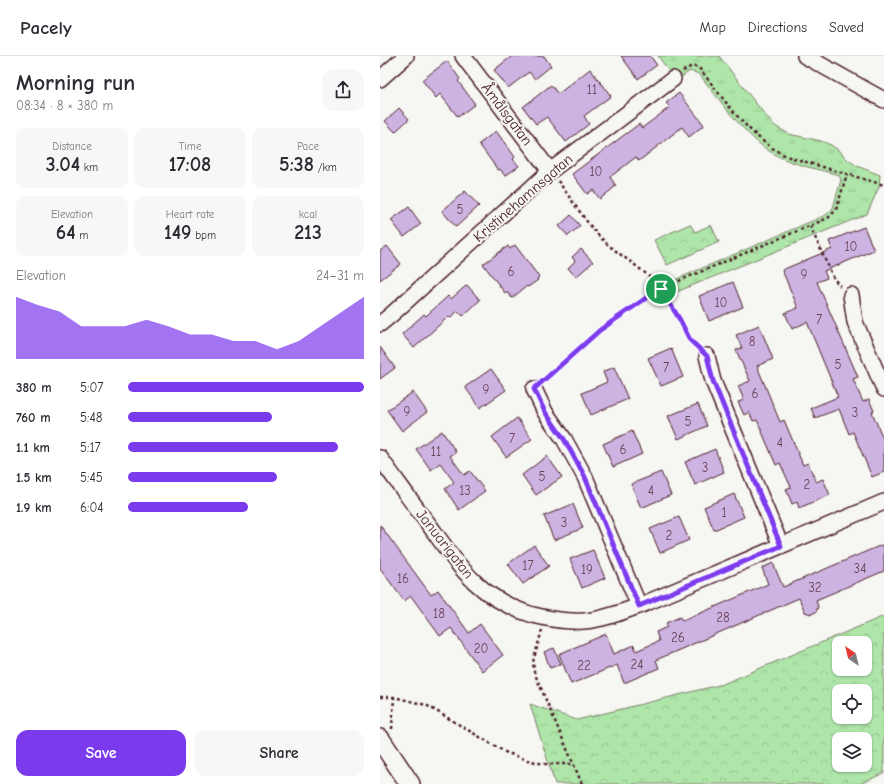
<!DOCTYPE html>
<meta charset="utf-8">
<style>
:root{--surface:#fff;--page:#f7f7f7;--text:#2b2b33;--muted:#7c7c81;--line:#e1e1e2;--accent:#7c3aed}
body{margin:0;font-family:"Comic Neue",sans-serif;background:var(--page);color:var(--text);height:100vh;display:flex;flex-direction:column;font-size:15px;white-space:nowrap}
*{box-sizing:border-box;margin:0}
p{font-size:13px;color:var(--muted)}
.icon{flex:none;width:22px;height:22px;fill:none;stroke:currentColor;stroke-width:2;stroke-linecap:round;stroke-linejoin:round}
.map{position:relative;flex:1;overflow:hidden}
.sheet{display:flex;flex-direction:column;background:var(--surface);width:380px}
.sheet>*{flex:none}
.needle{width:26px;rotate:325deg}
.buttons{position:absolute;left:452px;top:580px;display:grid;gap:8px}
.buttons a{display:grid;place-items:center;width:40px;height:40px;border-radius:8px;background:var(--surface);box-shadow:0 1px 3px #0004;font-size:20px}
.pin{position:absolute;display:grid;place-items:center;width:34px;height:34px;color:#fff;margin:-17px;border:2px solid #fff;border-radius:50%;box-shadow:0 1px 4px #0007}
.round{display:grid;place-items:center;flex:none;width:42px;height:42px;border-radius:12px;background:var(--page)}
.summary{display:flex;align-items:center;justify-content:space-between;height:68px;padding:0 16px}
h1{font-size:22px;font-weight:800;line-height:30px}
.figures{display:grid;grid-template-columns:repeat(3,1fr);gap:6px;height:68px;padding:4px 16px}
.figures div{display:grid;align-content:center;border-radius:10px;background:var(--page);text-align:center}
.figures b{font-size:20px;font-weight:800}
.figures small{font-size:11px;font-weight:400}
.figures p{font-size:11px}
.chart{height:112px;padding:8px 16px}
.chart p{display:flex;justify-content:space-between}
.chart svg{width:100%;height:72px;margin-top:4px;fill:var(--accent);opacity:.7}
.cta{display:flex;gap:8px;margin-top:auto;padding:8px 16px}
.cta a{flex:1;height:46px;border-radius:12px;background:var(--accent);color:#fff;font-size:16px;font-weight:800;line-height:46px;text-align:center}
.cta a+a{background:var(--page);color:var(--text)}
ul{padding:0 16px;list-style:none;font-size:13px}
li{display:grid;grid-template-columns:64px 48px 1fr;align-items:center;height:30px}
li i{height:10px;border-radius:5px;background:var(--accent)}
header{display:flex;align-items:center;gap:24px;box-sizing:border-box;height:56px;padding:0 20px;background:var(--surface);border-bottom:1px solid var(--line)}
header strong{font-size:19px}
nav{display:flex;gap:22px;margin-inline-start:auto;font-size:14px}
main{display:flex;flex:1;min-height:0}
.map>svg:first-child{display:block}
.grass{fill:url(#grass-tufts);stroke:#7c826a}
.forest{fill:url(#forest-crowns);stroke:#7c826a;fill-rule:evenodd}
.building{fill:#cdb3e1;stroke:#4a1f2b}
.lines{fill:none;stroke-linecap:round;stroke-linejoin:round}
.minor-casing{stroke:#4a1f2b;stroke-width:18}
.tertiary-casing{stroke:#4a1f2b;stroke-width:22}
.path{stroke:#4a1f2b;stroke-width:2.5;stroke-dasharray:3 3;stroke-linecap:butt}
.minor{stroke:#f6f6f2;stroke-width:15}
.tertiary{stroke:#f6f6f2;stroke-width:19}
.route-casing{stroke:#fff;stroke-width:8}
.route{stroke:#7c3aed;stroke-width:5}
.labels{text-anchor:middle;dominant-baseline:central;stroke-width:4;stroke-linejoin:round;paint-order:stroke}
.number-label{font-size:13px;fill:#6b4458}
.street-label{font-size:15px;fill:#4a1f2b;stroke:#f6f6f2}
</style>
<header>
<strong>Pacely</strong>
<nav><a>Map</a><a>Directions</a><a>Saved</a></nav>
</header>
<main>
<section class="sheet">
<div class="summary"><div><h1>Morning run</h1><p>08:34 · 8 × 380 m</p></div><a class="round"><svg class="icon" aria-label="share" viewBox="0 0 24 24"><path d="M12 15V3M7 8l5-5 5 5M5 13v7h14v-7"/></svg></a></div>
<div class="figures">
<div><p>Distance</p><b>3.04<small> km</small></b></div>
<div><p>Time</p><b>17:08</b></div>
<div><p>Pace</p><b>5:38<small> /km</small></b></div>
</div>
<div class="figures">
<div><p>Elevation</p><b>64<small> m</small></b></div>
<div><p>Heart rate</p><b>149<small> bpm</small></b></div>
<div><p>kcal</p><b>213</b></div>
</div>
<div class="chart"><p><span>Elevation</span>24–31 m</p>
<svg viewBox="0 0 160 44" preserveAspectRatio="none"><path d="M0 44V6L10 11L20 15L30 24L40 24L50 24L60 20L70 24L80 29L90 29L100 33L110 33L120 38L130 33L140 24L150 15L160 6V44z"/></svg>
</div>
<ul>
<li><b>380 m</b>5:07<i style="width:100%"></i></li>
<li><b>760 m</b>5:48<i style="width:61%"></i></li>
<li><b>1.1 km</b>5:17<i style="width:89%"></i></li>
<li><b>1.5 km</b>5:45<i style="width:63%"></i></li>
<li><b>1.9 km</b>6:04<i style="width:51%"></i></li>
</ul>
<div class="cta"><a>Save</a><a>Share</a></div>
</section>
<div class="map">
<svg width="504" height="728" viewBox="0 0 504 728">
<defs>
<pattern id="grass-tufts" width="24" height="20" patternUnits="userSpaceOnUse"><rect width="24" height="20" fill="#aee5a8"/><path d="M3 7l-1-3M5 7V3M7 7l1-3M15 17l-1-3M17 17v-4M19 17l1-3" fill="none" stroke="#97c491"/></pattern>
<pattern id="forest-crowns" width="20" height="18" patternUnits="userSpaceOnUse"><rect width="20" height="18" fill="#aee5a8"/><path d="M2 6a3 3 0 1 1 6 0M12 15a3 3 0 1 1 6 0" fill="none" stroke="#97c491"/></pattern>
</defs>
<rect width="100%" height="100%" fill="#f6f6f2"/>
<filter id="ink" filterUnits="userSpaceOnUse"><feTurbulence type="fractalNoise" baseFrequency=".025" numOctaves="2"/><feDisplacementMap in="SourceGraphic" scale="8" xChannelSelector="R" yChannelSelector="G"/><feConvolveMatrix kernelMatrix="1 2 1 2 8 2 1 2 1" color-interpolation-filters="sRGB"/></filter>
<g filter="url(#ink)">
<!-- grass -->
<path class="grass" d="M278,0H339L385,59L395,70L409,78L441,85L451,89L458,94L468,104L477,110L500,119L499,131L487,158L289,239L283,229L446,159L453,152L461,124L459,119C438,113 413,109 394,98C367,83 339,43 319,18L310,15L296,25Z"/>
<!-- forest -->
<path class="forest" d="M310,168L315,176L331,169L339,186L287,209L274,184Z
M504,560V717L480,728H175L150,648L197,664L343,628ZM459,587H485V613H459ZM459,635H485V661H459ZM459,683H485V709H459Z"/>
<!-- building -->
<path class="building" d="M132,0H164L171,10L155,23L149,16L128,32L114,14Z
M241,0H270L277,9L258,23Z
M67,5L80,23L78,25L95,48L78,61L60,38L56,42L42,24Z
M210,13L231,40L204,60L209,68L186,86L167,61L156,68L143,51L171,29L178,38Z
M299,37L324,69L309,81L302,71L259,105L256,101L230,121L236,130L220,143L213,134L207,138L192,118L259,68L262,72L290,51L286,47Z
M19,52L29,63L15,76L5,65Z
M116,75L135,101L133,103L139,110L125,120L120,113L118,114L99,88Z
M85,135L99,150L76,171L62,155Z
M29,151L41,168L24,181L11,164Z
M191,159L200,170L188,180L179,170Z
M484,171L494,194L444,215L447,222L437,226L478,321L473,323L483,346L489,343L494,355L492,356L504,385V416L492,421L473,376L469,378L459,353L435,362L431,352L458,341L427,266L412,273L405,257L418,252L402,214L452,193L449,185Z
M135,189L159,221L157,223L158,224L148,231L147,230L132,242L127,236L125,237L103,208L128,190L130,193Z
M7,190L21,208L0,224V195Z
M201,193L213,206L196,221L188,212L195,205L192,201Z
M353,226L363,251L329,265L319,240Z
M87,229L100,244L83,260L78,255L70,262L69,260L34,292L22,278L44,258L46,260L68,240L71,243Z
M379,269L393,303L377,310L400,366L404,364L423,409L428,407L436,426L443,423L450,439L419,452L417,446L412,448L406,433L411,431L400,407L396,409L377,364L373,365L369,356L364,359L358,346L364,344L358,330L370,325L356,294L362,292L356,279Z
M0,291L15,312L0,323Z
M291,292L303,321L281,330L268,302Z
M234,311L248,343L211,359L202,337L227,326L223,316Z
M111,313L126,334L100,352L85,331Z
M33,336L47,356L22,375L7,354Z
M318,348L327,370L298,383L288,360Z
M137,362L152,383L126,401L112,381Z
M62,375L76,396L70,400L84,419L90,415L105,435L79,454L65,433L74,426L60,407L51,414L36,393Z
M252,375L262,398L233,411L223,388Z
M335,393L344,416L315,429L305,406Z
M167,400L182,421L156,439L142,419Z
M281,416L291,439L261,452L251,428Z
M354,438L364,461L334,474L324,451Z
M193,448L203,472L174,484L164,460Z
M299,461L309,484L280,497L270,473Z
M0,469L51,539L58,534L89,577L100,568L123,599L102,615L71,572L60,580L31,540L24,545L0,512Z
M504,488V515L436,544L438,551L436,556L431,558L425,556L419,542L276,604L279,612L244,627L237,609L191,628L179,598L226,578L234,598L254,589L256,595L279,585L276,576L287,571L286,567L300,561L302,565L388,528L382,512L393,507L403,531Z
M154,489L169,510L143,528L128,508Z
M213,494L225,522L202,532L190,503Z
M174,592L181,608L170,612L164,596Z"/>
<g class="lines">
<defs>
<path id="minor" d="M83,0L170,115
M425,0L504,44
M0,23L26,0
M471,239L475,266L504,333
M0,268L11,259L170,115L293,23
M327,300L333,325L401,490
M154,333L165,356L184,383L205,421L259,550
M0,402C17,425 33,448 50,470C80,512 100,543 153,559C169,563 187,566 204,565C223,564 241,556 259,550L504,446"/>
<path id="tertiary" d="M0,683L30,728"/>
</defs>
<!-- minor casing -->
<use href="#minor" class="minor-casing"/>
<!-- tertiary casing -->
<use href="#tertiary" class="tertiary-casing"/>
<!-- path -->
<path class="path" d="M303,15L312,10L319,12C345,44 371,85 409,101L504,129
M178,125C192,144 208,170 225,186C244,203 266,214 282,234C295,251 302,277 317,291
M430,170L454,223L460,230
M164,324L220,275L275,235L448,162L456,154L467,118
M162,574L153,606L154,616L202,728
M0,641H14L46,649L125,696L147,704L164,708H194
M12,673L14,641"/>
<!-- minor -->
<use href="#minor" class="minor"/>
<!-- tertiary -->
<use href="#tertiary" class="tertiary"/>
</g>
</g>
<g class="lines" filter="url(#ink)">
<defs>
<path id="route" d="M281,233L300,264L310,284L327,300L333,325L401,490L259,550L205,421L184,383L165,356L154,333L220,274L269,240Z"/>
</defs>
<!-- route casing -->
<use href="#route" class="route-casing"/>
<!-- route -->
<use href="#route" class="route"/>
</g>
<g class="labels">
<!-- number labels -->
<g class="number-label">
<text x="212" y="33">11</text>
<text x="216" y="115">10</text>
<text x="80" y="153">5</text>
<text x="471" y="190">10</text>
<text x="131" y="215">6</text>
<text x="424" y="218">9</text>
<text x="341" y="246">10</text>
<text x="439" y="263">7</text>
<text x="372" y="285">8</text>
<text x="458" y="308">5</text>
<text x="286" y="311">7</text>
<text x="106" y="333">9</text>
<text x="375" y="337">6</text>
<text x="27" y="355">9</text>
<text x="475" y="356">3</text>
<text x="308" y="365">5</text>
<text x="132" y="382">7</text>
<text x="400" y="386">4</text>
<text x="243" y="393">6</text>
<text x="56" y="395">11</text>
<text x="325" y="411">3</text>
<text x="162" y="420">5</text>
<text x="427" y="428">2</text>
<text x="85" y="434">13</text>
<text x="271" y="434">4</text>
<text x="344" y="456">1</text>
<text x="184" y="466">3</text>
<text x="289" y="479">2</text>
<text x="148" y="509">17</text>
<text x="480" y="512">34</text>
<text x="207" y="513">19</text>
<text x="23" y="522">16</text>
<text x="435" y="531">32</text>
<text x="59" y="557">18</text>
<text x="343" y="561">28</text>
<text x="298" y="581">26</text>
<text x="101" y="592">20</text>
<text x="257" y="608">24</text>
<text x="204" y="609">22</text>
</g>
<!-- street labels -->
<g class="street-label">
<text transform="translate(127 58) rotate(53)">Åmålsgatan</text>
<text transform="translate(143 142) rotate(-41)">Kristinehamnsgatan</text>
<text transform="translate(65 488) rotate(52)">Januarigatan</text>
</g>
</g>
</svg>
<div class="buttons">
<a><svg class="needle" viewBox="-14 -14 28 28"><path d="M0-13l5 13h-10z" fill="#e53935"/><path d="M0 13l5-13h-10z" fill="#7c7c81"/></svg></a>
<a><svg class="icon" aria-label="locate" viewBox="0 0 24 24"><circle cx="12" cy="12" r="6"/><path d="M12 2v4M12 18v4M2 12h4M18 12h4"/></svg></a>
<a><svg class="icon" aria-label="layers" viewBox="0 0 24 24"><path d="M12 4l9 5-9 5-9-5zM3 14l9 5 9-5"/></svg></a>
</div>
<div class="pin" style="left:281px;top:233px;background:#1e9e55"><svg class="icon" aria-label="arrive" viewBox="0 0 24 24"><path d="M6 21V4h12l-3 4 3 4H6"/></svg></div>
</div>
</main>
